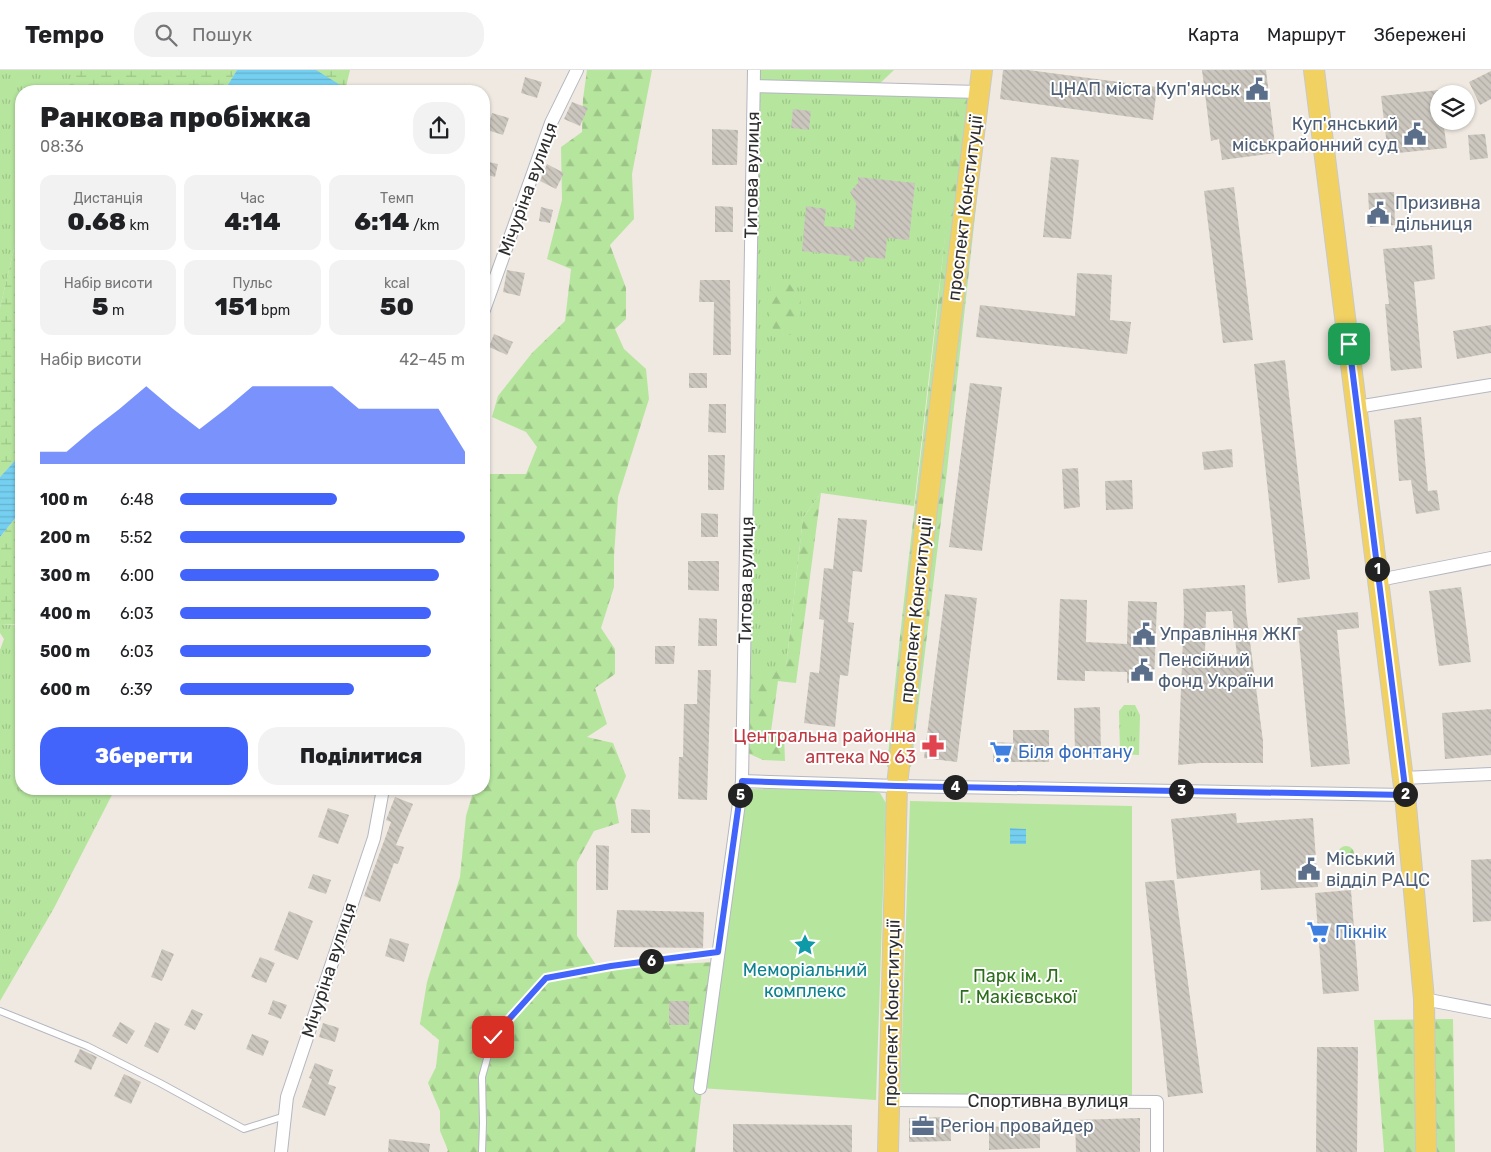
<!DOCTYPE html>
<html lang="uk">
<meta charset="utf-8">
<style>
:root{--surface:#fff;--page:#f2f2f2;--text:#202124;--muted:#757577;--line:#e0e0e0;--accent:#4264fb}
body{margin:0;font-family:Rubik,sans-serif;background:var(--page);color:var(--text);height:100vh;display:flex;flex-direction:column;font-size:19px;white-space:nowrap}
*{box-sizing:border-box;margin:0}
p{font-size:16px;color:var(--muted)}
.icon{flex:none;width:28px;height:28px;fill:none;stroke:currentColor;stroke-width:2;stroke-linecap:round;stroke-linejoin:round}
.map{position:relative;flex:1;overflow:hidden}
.details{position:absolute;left:15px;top:15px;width:475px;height:710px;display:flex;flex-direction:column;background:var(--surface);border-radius:20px;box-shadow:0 1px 4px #0004}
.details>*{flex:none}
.tools{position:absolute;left:1430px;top:15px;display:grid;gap:10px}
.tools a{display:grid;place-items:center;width:45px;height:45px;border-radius:50%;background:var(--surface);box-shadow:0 1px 4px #0004;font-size:25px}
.pin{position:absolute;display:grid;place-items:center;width:42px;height:42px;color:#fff;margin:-21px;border-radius:10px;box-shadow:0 2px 8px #0006}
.km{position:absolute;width:25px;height:25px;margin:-12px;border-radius:50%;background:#222;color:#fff;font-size:14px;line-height:25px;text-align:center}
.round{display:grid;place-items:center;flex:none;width:52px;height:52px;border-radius:20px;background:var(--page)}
.summary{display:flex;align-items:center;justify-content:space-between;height:85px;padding:0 25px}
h1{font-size:28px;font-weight:800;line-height:38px}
.figures{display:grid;grid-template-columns:repeat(3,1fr);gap:8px;height:85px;padding:5px 25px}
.figures div{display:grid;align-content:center;border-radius:12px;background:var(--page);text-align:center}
.figures b{font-size:25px;font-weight:800}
.figures small{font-size:14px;font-weight:400}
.figures p{font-size:14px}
.chart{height:140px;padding:10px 25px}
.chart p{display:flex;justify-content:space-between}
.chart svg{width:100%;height:90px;margin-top:5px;fill:var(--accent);opacity:.7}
.button{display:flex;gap:10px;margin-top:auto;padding:10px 25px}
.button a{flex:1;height:58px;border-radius:20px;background:var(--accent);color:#fff;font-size:20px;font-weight:800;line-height:58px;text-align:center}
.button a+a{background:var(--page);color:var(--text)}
ul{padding:0 25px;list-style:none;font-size:16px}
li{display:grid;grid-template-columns:80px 60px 1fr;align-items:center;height:38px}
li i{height:12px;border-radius:6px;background:var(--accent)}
header{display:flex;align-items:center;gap:30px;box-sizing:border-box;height:70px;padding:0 25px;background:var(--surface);border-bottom:1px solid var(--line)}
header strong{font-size:24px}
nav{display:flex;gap:28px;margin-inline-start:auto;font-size:18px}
.search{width:350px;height:45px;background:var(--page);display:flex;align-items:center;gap:12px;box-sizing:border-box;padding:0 18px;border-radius:20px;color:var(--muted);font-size:19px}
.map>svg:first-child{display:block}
.grass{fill:url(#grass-tufts)}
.forest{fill:url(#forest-firs)}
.wetland{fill:url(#wetland-marsh)}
.park{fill:#b6e59e}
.water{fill:url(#water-rules)}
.building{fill:url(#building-back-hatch);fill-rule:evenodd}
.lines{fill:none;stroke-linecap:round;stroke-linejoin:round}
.service-casing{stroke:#b4b7c1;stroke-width:8}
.minor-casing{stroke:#b4b7c1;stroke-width:14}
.primary-casing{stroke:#c9c9c9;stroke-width:22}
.service{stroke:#fff;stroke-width:6}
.minor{stroke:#fff;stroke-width:12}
.primary{stroke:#f2d163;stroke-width:20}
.route-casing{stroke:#fff;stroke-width:10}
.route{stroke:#4264fb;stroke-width:6}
.labels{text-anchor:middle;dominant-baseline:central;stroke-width:4;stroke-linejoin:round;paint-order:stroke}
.service-label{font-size:18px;fill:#4e5e75;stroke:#fff;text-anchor:start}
.street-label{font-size:18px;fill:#2e2e2e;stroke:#fff}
.health-label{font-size:18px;fill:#be3a42;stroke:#fff;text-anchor:end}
.shop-label{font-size:18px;fill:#366cbe;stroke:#fff;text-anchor:start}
.culture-label{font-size:18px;fill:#0d838f;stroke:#fff}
.park-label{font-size:18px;fill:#2c6e1b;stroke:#fff}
</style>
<header>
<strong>Tempo</strong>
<div class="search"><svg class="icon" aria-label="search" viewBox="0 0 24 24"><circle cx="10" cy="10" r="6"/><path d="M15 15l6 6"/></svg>Пошук</div>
<nav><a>Карта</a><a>Маршрут</a><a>Збережені</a></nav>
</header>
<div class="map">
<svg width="1491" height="1082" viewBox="0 0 1491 1082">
<defs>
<pattern id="grass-tufts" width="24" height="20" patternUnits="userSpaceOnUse" patternTransform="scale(1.25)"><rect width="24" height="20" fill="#b6e59e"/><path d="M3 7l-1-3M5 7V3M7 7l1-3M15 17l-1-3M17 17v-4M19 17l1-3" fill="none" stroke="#9dc588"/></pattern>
<pattern id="forest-firs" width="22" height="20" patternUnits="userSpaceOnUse" patternTransform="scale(1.25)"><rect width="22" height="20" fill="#b6e59e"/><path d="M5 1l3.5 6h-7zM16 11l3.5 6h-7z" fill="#9dc588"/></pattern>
<pattern id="wetland-marsh" width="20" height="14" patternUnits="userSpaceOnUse" patternTransform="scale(1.25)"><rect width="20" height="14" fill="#b6e59e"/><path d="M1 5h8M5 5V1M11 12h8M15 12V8" fill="none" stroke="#9dc588"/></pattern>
<pattern id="water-rules" width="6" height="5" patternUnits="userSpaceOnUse" patternTransform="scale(1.25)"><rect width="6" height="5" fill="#75cff0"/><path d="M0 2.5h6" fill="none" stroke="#66b2ce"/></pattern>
<pattern id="building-back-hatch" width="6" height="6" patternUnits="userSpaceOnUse" patternTransform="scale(1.25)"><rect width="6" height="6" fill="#cbc7bf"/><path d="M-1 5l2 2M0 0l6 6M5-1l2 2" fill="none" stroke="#afaba4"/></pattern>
</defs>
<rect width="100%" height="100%" fill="#efe9e1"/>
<!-- grass -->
<path class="grass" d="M0,0H73L69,21H21V149L0,238Z
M754,0H894L875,18L958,21L949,133L914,436L821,423L803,448L786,597H744Z
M0,555H21V719H115L54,838L0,931V580L4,569L0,563Z
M1124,635H1135L1140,645L1139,685L1120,684L1119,641Z"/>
<!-- forest -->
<path class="forest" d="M587,0H652L632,104L634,149L610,175L626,218V249L615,259L624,279L646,299L649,329L618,427L614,486V517L601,558L615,579V604L595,618L607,654L587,667L613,673L626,706L615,731L619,753L594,761L577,792V866L598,898L716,892L695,1082H447L448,1080L440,1061V1041L428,1013L436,997L439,970L420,954L427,912L460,807L466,746L474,719H484V434L490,404H526L537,377L526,362L492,347L498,326L532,283L565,251L571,199L547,189L562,130L561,77L582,62L583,29Z
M957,26L988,28L947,401L911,697H887C907,473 941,250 957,26Z
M782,209L789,213L801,230L797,264L775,267L770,248L771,216Z
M821,423L796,613L778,611L771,661L784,664L785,691L763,690L743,681L744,597H786L803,448Z
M1338 784a8 8 0 1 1 16 0a8 8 0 1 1-16 0Z
M1453,949L1455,1082H1384L1374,950Z"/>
<!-- wetland -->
<path class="wetland" d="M72,0H237L224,21H69Z
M312,0H350L345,21Z
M21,149V384L0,407V238Z
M21,441V554L0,555V467Z"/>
<!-- park -->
<path class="park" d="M750,719L861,720L880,723L886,733L876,1030L700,1018L739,732Z
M910,731L1132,736V1032L900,1030Z"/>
<!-- water -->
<path class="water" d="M237,0H316L350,21H310L289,19L287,21H224Z
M21,384V441L0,467V407Z
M1010,758L1026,759V774H1010Z"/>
<!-- building -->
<path class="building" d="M1003,0H1028L1157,17L1153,50L1000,29Z
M1202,0H1266L1276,83L1222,90L1219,69L1211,71Z
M1491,1V29L1480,35L1469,12Z
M525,7L542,12L537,28L521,23Z
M1439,20V51H1443L1447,78L1388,84L1381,26Z
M572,32L588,38L580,56L564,49Z
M793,39L811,41L809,60L791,58Z
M492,43L509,48L503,65L487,60Z
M712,59L738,60L737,95H712Z
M1485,64L1488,88L1470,90L1468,65Z
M1051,87L1079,90L1071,169L1043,167Z
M484,91L498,94L495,107L484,104Z
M547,94L564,103L556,119L540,111Z
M858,107L915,113L909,170L887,168L885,189L865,187L864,192L849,191L850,186L802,181L806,136L826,139L824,156L854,159L856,133L850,122L858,113Z
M1234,117L1253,270L1223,273L1204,121Z
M1394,122L1395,155L1370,157L1368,123Z
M715,136L733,137V162H715Z
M541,137L553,140L550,153L539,151Z
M1432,175L1435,209L1414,212L1422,298L1391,301L1385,234H1389L1383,179Z
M507,200L525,203L520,226L503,222Z
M1077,203L1112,205L1110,250L1131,252L1127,284L976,267L980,235L1075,246Z
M700,210H730L731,285H713L714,232H699Z
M1491,255V283L1457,289L1453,261Z
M494,264L513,272L507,285L489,277Z
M1285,290L1310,509L1278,513L1254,294Z
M689,303H707V318H689Z
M970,313L1002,317L982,481L949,477Z
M709,334H726V363L708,362Z
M1421,347L1428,421L1437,420L1440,440L1416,444L1411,410L1399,411L1394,350Z
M1232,379L1233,397L1204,400L1202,382Z
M708,385H725L724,420H708Z
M1078,398L1080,437L1064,439L1062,399Z
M1132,410L1133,439L1106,440L1105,411Z
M701,443L718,444V467H701Z
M838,448L867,450L862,502L853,501L848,552L854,553L848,606L840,605L835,657L804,653L810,602L819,603L824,550L819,549L824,498L833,499Z
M688,491H719V521L688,520Z
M1245,515L1246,541L1263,671V693H1200L1178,695L1184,543L1183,519ZM1232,541L1237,586L1205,584L1206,542Z
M1461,517L1471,592L1439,596L1429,521Z
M945,524L977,528L957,692L924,688Z
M1060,529L1087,530L1086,572L1127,574L1128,531L1157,532L1154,613H1127V602L1085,601V611L1057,610Z
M1358,542L1359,558L1337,560L1350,694L1311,697L1297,548Z
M699,548L717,549V576H698Z
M655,576H675L674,594H655Z
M698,600H711L707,730L678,729L679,687H683L684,634H697Z
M1100,637L1101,684H1075L1074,638Z
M1491,639V685L1445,689L1442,643Z
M1013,660H1049V692H993L994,672L1013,673Z
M395,727L413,734L396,775L404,777L398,794L394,793L380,832L364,826L391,752L386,750Z
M328,738L349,745L338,774L318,767Z
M631,739L650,740V763H631Z
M1236,743L1237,753L1313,748L1318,817L1261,820L1260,800L1177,809L1171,749Z
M596,775L609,776L608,820H596Z
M1491,789V851L1473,852L1471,790Z
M313,804L331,810L326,824L308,818Z
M1174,810L1203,1023L1168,1027L1145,812Z
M1351,820L1359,921L1323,924L1315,823Z
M617,840L704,842L703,878L614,877Z
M289,841L313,851L298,890L274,880Z
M390,868L409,874L404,892L385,886Z
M162,879L174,884L162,911L151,907Z
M260,887L275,893L266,913L251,907Z
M273,930L287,935L281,949L268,944Z
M669,931H689V955H669Z
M192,939L203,944L195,960L184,955Z
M120,952L135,961L127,974L112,966Z
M155,952L170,959L158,983L144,976Z
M323,953L339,958L335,972L319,967Z
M252,964L269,971L263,986L246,979Z
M1317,977H1358L1357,1082H1316Z
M80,979L97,987L91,1000L74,992Z
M315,993L333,1000L328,1014L336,1017L325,1046L302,1037L312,1009L309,1008Z
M124,1004L141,1012L131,1034L114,1026Z
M950,1047L951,1071L909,1072V1048Z
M1140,1048V1082H1076L1075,1050Z
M733,1054L852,1055V1082H733Z
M1040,1055V1078L989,1080V1057Z
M389,1069L430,1074L429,1082H388Z"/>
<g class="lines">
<defs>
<path id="service" d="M0,941L87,976L160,1013L244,1059L285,1046
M482,1082L483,1053L482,1007L493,967L546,908L611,896L718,882"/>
<path id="minor" d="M754,16L979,22
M484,240L551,53L577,0
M1357,337L1491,315
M1379,510L1491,488
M1403,708L1491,704
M742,711L897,716L1405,725
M1424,929L1491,942
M700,1018L742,711L754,0
M889,1030L1157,1032V1082
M281,1082L287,1027L374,768L383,719"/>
<path id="primary" d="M1314,0L1405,725L1424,929L1426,1082
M888,1082L897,716L927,438L982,0"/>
</defs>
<!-- service casing -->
<use href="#service" class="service-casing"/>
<!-- minor casing -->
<use href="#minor" class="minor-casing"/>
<!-- primary casing -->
<use href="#primary" class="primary-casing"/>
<!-- service -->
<use href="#service" class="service"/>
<!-- minor -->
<use href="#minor" class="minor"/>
<!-- primary -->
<use href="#primary" class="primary"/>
</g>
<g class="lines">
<defs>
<path id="route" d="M493,967L546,908L611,896L718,882L742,711L897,716L1406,725L1349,274"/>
</defs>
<!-- route casing -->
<use href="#route" class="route-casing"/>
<!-- route -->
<use href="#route" class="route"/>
</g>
<!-- icons -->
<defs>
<symbol id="civic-bare" viewBox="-9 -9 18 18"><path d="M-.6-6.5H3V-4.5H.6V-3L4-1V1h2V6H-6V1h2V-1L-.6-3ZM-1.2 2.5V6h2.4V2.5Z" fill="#5c6f8a" stroke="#fff" stroke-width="2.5" paint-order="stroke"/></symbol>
<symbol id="pharmacy-bare" viewBox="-9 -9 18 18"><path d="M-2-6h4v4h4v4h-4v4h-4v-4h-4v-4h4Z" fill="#e0444e" stroke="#fff" stroke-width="2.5" paint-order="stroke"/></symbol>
<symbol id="supermarket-bare" viewBox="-9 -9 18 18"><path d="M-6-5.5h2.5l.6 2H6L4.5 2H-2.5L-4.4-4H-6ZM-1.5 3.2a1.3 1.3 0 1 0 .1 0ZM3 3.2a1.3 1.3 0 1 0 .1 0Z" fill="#3f7fe0" stroke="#fff" stroke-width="2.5" paint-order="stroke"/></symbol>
<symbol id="sight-bare" viewBox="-9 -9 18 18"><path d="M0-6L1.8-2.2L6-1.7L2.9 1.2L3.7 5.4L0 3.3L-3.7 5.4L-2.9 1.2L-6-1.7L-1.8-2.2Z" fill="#0f9aa8" stroke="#fff" stroke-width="2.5" paint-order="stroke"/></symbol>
<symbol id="office-bare" viewBox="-9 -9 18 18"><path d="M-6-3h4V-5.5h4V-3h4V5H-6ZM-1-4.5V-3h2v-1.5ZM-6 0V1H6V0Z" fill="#5c6f8a" stroke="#fff" stroke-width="2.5" paint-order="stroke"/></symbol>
</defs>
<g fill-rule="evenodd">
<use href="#civic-bare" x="1241" y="3" width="32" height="32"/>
<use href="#civic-bare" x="1399" y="48" width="32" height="32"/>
<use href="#civic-bare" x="1362" y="127" width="32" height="32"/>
<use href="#civic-bare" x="1128" y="548" width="32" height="32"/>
<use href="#civic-bare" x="1126" y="584" width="32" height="32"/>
<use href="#pharmacy-bare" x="917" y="660" width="32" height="32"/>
<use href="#supermarket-bare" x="985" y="666" width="32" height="32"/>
<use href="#civic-bare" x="1293" y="783" width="32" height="32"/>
<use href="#supermarket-bare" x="1302" y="846" width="32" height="32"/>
<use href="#sight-bare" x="789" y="859" width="32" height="32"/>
<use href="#office-bare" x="907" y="1040" width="32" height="32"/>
</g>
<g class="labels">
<!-- service labels -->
<g class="service-label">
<text x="1240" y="19" text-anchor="end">ЦНАП міста Куп'янськ</text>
<text x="1398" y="54" text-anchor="end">Куп'янський<tspan x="1398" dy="21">міськрайонний суд</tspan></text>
<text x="1395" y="133">Призивна<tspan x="1395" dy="21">дільниця</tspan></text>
<text x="1160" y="564">Управління ЖКГ</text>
<text x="1158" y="590">Пенсійний<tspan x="1158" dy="21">фонд України</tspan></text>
<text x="1326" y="789">Міський<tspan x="1326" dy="21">відділ РАЦС</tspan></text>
<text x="940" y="1056">Регіон провайдер</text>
</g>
<!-- street labels -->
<g class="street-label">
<text transform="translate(752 105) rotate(-89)">Титова вулиця</text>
<text transform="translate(528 119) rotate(-70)">Мічуріна вулиця</text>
<text transform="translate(965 138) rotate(-83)">проспект Конституції</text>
<text transform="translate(746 510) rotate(-89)">Титова вулиця</text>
<text transform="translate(916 540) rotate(-84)">проспект Конституції</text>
<text transform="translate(329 900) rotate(-72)">Мічуріна вулиця</text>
<text transform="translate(892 943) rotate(-89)">проспект Конституції</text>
<text x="1048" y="1031">Спортивна вулиця</text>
</g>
<!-- health labels -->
<g class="health-label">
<text x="916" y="666">Центральна районна<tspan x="916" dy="21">аптека № 63</tspan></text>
</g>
<!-- shop labels -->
<g class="shop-label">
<text x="1018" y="682">Біля фонтану</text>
<text x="1335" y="862">Пікнік</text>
</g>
<!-- culture labels -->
<g class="culture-label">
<text x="805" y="900">Меморіальний<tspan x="805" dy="21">комплекс</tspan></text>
</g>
<!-- park labels -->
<g class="park-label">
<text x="1018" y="906">Парк ім. Л.<tspan x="1018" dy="21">Г. Макієвської</tspan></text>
</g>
</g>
</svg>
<div class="tools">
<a><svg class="icon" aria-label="layers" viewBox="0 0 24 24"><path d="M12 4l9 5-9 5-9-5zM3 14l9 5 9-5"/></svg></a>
</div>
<div class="pin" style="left:1349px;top:274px;background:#1e9e55"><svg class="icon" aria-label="arrive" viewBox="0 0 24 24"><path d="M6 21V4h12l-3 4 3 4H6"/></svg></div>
<div class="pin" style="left:493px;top:967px;background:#d93025"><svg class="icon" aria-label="check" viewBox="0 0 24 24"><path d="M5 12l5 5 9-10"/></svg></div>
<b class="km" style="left:1377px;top:499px">1</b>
<b class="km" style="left:1405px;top:724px">2</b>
<b class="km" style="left:1181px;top:721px">3</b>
<b class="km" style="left:955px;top:717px">4</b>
<b class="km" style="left:740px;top:725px">5</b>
<b class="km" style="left:651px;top:891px">6</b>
<section class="details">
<div class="summary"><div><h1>Ранкова пробіжка</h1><p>08:36</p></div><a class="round"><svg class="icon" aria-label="share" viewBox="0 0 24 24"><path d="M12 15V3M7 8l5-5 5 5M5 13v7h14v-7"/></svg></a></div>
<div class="figures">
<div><p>Дистанція</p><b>0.68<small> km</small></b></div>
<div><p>Час</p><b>4:14</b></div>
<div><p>Темп</p><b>6:14<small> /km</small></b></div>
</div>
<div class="figures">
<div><p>Набір висоти</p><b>5<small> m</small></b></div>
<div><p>Пульс</p><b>151<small> bpm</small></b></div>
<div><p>kcal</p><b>50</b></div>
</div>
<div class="chart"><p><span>Набір висоти</span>42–45 m</p>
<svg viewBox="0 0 160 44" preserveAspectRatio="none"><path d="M0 44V38L10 38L20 27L30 17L40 6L50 17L60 27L70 17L80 6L90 6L100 6L110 6L120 17L130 17L140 17L150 17L160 38V44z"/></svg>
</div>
<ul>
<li><b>100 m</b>6:48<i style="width:55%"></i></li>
<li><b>200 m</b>5:52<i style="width:100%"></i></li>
<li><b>300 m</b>6:00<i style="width:91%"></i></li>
<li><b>400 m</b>6:03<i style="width:88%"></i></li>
<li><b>500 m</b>6:03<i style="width:88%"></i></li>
<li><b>600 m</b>6:39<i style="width:61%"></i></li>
</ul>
<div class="button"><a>Зберегти</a><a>Поділитися</a></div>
</section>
</div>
